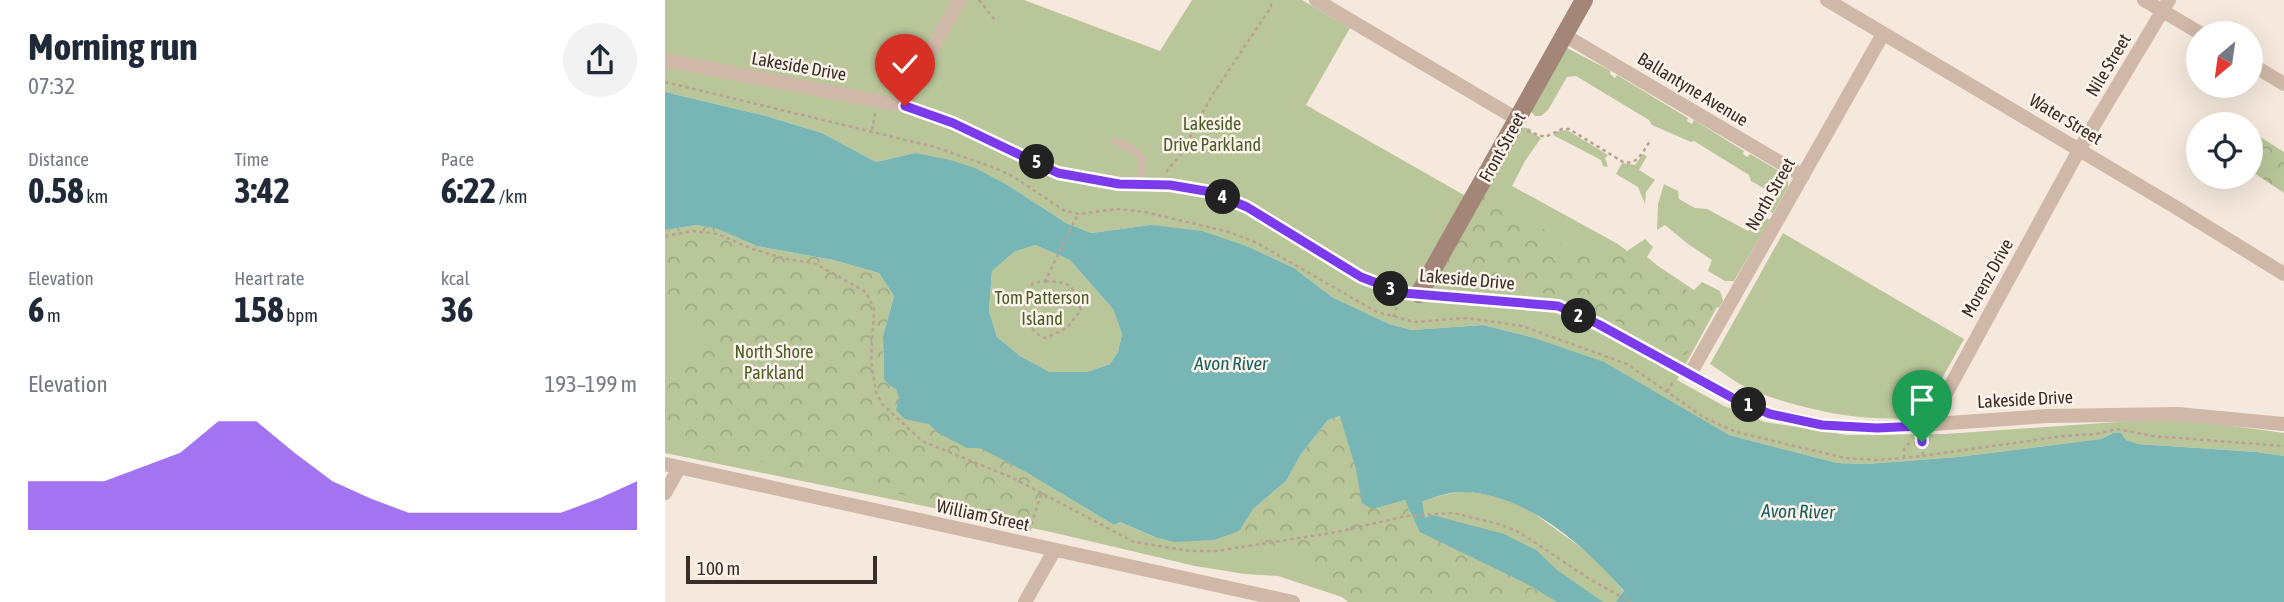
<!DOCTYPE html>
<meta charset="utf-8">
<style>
:root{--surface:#fff;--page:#f2f2f3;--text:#1f2937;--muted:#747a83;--accent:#7c3aed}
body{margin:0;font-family:"Asap Condensed",sans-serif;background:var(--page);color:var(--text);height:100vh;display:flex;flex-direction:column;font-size:26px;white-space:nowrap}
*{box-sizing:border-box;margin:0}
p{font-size:23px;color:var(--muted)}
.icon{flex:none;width:38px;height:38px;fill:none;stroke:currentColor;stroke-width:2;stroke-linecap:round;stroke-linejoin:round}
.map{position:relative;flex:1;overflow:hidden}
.panel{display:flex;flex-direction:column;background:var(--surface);width:665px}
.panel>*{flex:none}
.needle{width:46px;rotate:209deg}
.controls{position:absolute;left:1521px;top:21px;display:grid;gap:14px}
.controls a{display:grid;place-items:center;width:77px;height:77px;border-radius:50%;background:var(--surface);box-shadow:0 7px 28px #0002;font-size:35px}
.scale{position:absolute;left:21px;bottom:18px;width:191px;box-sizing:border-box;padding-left:7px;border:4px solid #3a2d28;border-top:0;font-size:19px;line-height:24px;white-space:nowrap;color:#3a2d28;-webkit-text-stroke:5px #fcf3ea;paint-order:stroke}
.pin{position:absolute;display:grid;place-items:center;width:60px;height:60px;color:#fff;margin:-72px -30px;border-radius:50% 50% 50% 0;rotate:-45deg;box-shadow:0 0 7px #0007}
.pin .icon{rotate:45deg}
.km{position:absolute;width:35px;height:35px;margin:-18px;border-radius:50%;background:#222;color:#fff;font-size:19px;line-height:35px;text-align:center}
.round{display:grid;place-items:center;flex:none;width:74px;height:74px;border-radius:37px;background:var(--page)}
.head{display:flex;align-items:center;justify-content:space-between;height:119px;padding:0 28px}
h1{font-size:38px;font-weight:700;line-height:52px}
.figures{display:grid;grid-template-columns:repeat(3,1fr);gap:10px;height:119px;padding:7px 28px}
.figures div{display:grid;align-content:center}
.figures b{font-size:35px;font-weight:700}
.figures small{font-size:19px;font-weight:400}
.figures p{font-size:19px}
.chart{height:196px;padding:14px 28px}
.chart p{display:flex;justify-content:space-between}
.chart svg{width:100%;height:126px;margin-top:7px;fill:var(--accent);opacity:.7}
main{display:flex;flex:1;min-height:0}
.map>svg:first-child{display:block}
.green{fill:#b9c69a}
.forest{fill:url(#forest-crowns)}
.water{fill:#78b5b5;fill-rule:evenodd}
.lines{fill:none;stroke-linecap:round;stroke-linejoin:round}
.path{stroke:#bba191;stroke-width:2.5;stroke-dasharray:3.5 3.5;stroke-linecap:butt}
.lane{stroke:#cfb8a7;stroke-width:7}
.street{stroke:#cfb8a7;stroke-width:14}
.secondary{stroke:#a38678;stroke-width:18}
.route-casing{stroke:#fff;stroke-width:14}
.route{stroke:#7c3aed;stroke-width:9}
.labels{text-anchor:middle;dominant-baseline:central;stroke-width:5;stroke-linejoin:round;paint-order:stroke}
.street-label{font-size:18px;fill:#3a2d28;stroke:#fcf3ea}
.park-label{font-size:18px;fill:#4b5c29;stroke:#fcf3ea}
.water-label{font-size:19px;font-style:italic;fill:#195f61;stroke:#fcf3ea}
</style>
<main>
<section class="panel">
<div class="head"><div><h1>Morning run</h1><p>07:32</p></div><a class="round"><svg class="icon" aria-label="share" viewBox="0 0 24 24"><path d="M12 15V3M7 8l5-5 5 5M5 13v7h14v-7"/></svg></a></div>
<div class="figures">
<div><p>Distance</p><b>0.58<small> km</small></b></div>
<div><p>Time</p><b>3:42</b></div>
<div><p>Pace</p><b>6:22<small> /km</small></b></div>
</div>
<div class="figures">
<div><p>Elevation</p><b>6<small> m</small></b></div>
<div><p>Heart rate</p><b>158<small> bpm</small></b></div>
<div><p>kcal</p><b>36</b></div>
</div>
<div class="chart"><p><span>Elevation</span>193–199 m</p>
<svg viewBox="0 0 160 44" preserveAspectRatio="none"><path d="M0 44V27L10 27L20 27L30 22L40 17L50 6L60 6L70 17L80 27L90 33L100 38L110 38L120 38L130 38L140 38L150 33L160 27V44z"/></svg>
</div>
</section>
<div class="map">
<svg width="1619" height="602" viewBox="0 0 1619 602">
<defs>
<pattern id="forest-crowns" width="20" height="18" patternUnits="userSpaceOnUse" patternTransform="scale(1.75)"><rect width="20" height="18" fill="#b9c69a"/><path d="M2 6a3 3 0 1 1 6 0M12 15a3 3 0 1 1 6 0" fill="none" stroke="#a0aa85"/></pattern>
</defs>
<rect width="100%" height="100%" fill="#f5e9dd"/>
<!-- green -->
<path class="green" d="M0,0H359L495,51L527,0H637L685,28L641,105L813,203L856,127L866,129V132L876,138L860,161L847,186L953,244L962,251L980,239L988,247L982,257L993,266L1029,290L1037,282L1055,291L1058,301L1054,308L1052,307L1012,380L1059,406L1100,422L1182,435L1279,434L1509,418L1619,433V456L1592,452L1473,444L1461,440L1456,433H1448L1436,439L1293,457L1202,464L1172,463L1064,435L1023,412L866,337L818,325L747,330L724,324L667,297L629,268L584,247L486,225L426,233L401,223L344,186L250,153L211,162L157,133L101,116L0,92Z
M902,48L946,71L945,74L950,78L952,75L1023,118L1022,121L1027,124L1029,120L1079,151L1078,154L1082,157L1085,154L1121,175L1123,178V187L1108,213L1100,209L1097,203L1104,191L1086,181L1084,175L1029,141L1026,142L987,125L984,120L911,76L902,77L883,110L876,116H870L864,109L898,50Z
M902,130L943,155L940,158L943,167L938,166L936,160L888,135L893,131Z
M978,154L982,156L974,170L990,180L981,192L980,204L973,187L951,174L957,163L970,165Z
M999,184L1013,191L1014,199L1030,208L1042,209L1083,231L1089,221L1096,215L1105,220L1069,281H1060L1043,271L1047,260L1023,244L1000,225L992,230L993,204Z
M0,230L361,472L449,525L455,522L490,537L588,509L757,500L797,491L832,496L863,509L929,557L960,593L973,602H683L677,597L613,576L580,574L530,566L386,532L0,453Z
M1118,233L1299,339L1256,416C1207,425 1133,409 1087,390C1072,384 1059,373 1045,364Z
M370,245L405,260L448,309L457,334L453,352L445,364L422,372H385L355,356L332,337L324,311L327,271L349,252Z"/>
<!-- forest -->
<path class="forest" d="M1586,131L1619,152V193L1586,171Z
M824,182H828L831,194L884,233L898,240L888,260L908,266L914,251L942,262L948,252L979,263L1026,293L1051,305L1021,355H1011C966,330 920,299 868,291C840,287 810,289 781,285L776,280L775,271Z
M32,225L54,229L92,246L168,260L214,273L229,296L218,336L219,379L224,385L231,389L234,398L250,423L264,424L273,433L302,448H315L361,472L394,492L383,520L255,499L132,469L0,441V374L36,338L0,310V230Z
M676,416L691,470L724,506L740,500L748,521L892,602H689L640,565L591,536L574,531L588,509L621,481L636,454L663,420Z"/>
<!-- water -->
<path class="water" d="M0,92L101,116L157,133L211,162L250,153L285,160L310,168L344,186L401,223L426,233L486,225L537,231L584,247L629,268L667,297L724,324L747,330L818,325L866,337L939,362L1064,435L1172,463L1202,464L1293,457L1436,439L1448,433H1456L1461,440L1473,444L1592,452L1619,456V602H951L959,591C920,546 862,494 799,492C786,491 770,497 757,501L760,518L767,515L839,534L871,550L892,570L938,602H892L864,585L755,532L740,500L707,509L697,503L691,470L675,416L663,420L636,454L621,481L588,509L574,531L549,540L509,542L490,537L455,522L449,525L361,472L315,448H302L273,433L264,424L240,419L231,410L234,398L231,389L224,385L219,379L218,336L229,296L214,273L168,260L92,246L53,229L32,225L0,230ZM370,245L405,260L448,309L457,334L453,352L445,364L422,372H385L355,356L332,337L324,311L327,271L349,252Z"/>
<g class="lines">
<!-- path -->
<path class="path" d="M314,0L330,20
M0,82L270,147L330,168L349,177L400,211L413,214L452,209L480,212L564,232L592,243L710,311L749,322L802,318L857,326L962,364L1040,418L1071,432L1180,458L1213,460L1258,456L1398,436L1431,434L1452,429L1488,436L1619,446
M207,130L210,113
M862,131L880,137L897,129H904L958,162C973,165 977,153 985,141
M501,172L516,154L546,97L606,7V0
M0,236L28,231L53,234L85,248L121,259L149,263L201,292L209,309L206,361L211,392L217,404L257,441L348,478L469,542L525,551H551L672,532L741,516L788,513L834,524L854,532L926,580L966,602
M380,281C408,283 408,284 416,310L402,328L380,338C357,328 355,303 368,283L380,281L413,214
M728,317L733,304
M1002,392L1009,380
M1257,438L1258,456
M1239,458V449L1243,444L1256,443
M364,531L376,495"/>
<!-- lane -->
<path class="lane" d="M450,141L468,149L477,159L476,185"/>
<!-- street -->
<path class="street" d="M651,0L852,119
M1162,0L1507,205L1619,274
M1479,0L1535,33
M899,35L1138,176
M0,60L240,106L288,123L393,173L454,184L505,185L546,192L582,207L696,277L738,293L893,306L933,324L1075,402L1105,414L1157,425L1212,428L1382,416L1513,414L1619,424
M1586,64L1619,84
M240,106L245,86L295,0
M1025,374L1218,34
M1264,425L1414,150L1504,0
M0,464L628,602
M0,493L14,468
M360,602L389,551"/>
<!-- secondary -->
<path class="secondary" d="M754,294L919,0"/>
</g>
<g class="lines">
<defs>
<path id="route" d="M240,106L288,123L393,173L454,184L505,185L546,192L582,207L696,277L738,293L893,306L933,324L1075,402L1105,414L1157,425L1212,428L1256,426L1257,442"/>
</defs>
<!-- route casing -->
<use href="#route" class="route-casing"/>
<!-- route -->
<use href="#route" class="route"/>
</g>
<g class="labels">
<!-- street labels -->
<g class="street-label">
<text transform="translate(1443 65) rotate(-59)">Nile Street</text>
<text transform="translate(134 66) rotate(10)">Lakeside Drive</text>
<text transform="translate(1028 89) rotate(31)">Ballantyne Avenue</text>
<text transform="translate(1401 119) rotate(31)">Water Street</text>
<text transform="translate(837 147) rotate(-61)">Front Street</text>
<text transform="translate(1105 194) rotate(-60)">North Street</text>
<text transform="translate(1322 278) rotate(-61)">Morenz Drive</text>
<text transform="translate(802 279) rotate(5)">Lakeside Drive</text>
<text transform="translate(1360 399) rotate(-3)">Lakeside Drive</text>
<text transform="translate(318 515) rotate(12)">William Street</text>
</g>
<!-- park labels -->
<g class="park-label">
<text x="547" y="123">Lakeside<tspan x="547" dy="21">Drive Parkland</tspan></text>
<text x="377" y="297">Tom Patterson<tspan x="377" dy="21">Island</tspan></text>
<text x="109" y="351">North Shore<tspan x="109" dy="21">Parkland</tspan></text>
</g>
<!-- water labels -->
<g class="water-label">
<text x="566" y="363">Avon River</text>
<text transform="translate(1133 511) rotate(1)">Avon River</text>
</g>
</g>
</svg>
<div class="controls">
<a><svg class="needle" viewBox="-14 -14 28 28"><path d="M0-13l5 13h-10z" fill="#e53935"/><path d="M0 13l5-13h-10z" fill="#747a83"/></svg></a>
<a><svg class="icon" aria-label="locate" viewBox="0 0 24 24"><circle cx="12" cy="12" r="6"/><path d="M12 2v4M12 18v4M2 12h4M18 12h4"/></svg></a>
</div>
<div class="scale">100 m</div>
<div class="pin" style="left:1257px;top:442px;background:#1e9e55"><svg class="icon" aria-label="arrive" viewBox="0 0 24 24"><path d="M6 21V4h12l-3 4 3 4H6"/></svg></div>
<div class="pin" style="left:240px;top:106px;background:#d93025"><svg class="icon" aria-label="check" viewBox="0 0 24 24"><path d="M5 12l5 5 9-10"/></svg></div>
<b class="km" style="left:1084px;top:405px">1</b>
<b class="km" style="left:914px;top:316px">2</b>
<b class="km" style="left:726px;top:289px">3</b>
<b class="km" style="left:558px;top:197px">4</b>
<b class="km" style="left:372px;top:162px">5</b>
</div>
</main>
